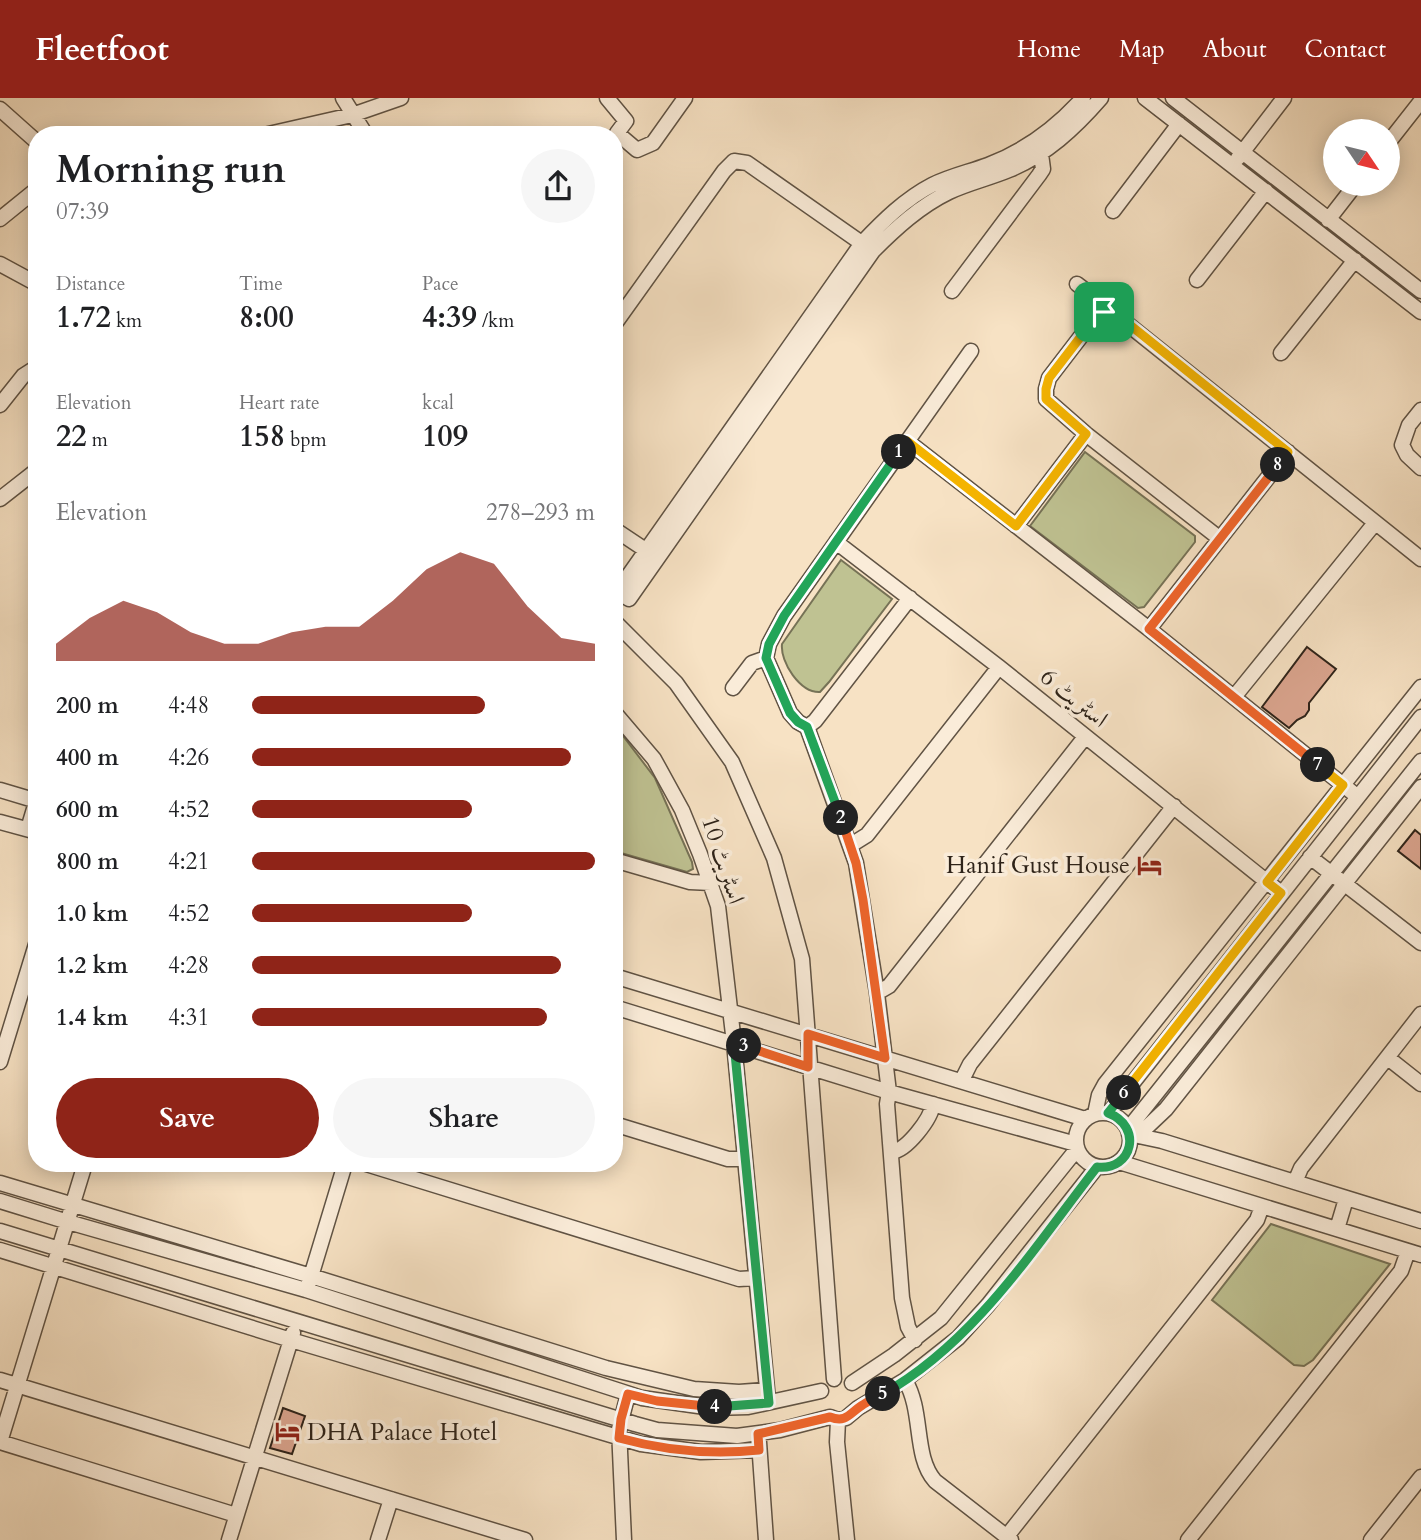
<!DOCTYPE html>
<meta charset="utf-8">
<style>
:root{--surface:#fff;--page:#f6f6f6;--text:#202124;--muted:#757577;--accent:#8f2418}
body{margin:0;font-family:Cardo,Amiri,serif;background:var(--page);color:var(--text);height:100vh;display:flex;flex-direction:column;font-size:26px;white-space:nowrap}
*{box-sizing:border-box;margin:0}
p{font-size:23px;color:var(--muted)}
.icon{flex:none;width:38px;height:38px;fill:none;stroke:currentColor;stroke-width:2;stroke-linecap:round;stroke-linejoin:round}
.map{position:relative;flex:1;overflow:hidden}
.sheet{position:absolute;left:28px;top:28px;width:595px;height:1046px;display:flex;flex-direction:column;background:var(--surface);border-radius:28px;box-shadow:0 4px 18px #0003}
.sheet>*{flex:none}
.needle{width:46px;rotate:125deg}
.fabs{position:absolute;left:1323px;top:21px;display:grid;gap:14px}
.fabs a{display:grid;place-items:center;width:77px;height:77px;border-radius:50%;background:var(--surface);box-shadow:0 4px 18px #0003;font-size:35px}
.pin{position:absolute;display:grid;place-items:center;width:60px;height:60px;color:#fff;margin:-30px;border-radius:14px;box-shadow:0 4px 10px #0006}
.km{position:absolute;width:35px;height:35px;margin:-18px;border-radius:50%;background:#222;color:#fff;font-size:19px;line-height:35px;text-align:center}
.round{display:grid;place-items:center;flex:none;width:74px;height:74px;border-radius:37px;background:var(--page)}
.overview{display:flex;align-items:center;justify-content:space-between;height:119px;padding:0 28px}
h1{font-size:38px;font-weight:600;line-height:52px}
.stats{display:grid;grid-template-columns:repeat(3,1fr);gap:10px;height:119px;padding:7px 28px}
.stats div{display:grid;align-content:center}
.stats b{font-size:30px;font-weight:600}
.stats small{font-size:19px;font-weight:400}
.stats p{font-size:19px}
.chart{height:196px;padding:14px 28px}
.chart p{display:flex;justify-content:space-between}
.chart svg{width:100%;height:126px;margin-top:7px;fill:var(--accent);opacity:.7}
.cta{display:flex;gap:14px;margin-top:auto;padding:14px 28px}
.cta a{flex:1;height:80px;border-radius:42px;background:var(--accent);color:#fff;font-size:28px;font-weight:600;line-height:80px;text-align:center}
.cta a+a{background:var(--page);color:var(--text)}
ul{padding:0 28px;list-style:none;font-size:23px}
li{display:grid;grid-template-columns:112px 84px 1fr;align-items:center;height:52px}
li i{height:18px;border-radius:9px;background:var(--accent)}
header{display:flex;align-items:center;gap:42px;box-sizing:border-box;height:98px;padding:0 35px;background:var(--accent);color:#fff}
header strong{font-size:33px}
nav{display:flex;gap:38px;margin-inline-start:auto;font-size:24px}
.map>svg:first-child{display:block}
.green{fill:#bfc292;stroke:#767256;stroke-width:2}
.building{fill:#dba58f;stroke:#2e2319;stroke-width:2}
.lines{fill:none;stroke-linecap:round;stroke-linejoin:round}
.minor-casing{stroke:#605344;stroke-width:17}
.minor{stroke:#faecd9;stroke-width:14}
.split-1-casing{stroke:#fff;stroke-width:14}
.split-2-casing{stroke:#fff;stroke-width:14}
.split-3-casing{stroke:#fff;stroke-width:14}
.split-4-casing{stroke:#fff;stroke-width:14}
.split-5-casing{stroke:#fff;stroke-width:14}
.split-6-casing{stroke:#fff;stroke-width:14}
.split-7-casing{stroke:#fff;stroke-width:14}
.split-8-casing{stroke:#fff;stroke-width:14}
.split-9-casing{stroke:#fff;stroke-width:14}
.split-1{stroke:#f5b400;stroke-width:9}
.split-2{stroke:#22a559;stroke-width:9}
.split-3{stroke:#f0652b;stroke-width:9}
.split-4{stroke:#22a559;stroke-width:9}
.split-5{stroke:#f0652b;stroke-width:9}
.split-6{stroke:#22a559;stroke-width:9}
.split-7{stroke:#f5b400;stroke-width:9}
.split-8{stroke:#f0652b;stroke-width:9}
.split-9{stroke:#f5b400;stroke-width:9}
.labels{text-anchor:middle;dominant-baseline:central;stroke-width:7;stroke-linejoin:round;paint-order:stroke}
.street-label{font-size:24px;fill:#2e2319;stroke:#faecd9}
.poi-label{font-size:24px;fill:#2e2319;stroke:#faecd9;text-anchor:end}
</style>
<header>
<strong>Fleetfoot</strong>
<nav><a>Home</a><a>Map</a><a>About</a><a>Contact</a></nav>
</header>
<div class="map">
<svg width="1421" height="1442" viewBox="0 0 1421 1442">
<rect width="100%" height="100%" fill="#f7e2c4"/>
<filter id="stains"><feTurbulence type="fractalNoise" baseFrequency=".00286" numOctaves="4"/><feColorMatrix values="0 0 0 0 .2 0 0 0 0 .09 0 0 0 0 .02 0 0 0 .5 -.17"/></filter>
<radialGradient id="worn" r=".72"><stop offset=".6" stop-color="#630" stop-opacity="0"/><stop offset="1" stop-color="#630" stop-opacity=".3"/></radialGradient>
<!-- green -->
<path class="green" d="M1085,354L1195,438V444L1144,509L1138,510L1030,428Z
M841,462L892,501L829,584L820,594C800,595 780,564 782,546Z
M614,626L655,680L692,764L693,771L687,774L614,753Z
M1271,1126L1390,1166L1313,1262L1304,1268L1294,1267L1212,1202Z"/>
<!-- building -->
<path class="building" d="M1307,549L1336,571L1309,605V612L1305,618L1297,622L1289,630L1262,609Z
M1415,732L1421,737V771L1398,753Z
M283,1310L305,1318L292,1356L270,1350Z"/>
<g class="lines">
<defs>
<path id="minor" d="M343,0L366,37
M607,0L626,23L617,35L637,52L653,45L685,0
M1083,0C1057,29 1025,53 988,67C969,74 950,78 932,87C905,101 883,123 862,145L617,494L629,501L873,153C896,130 920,108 949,94C968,85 990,80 1009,72C1046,57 1075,30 1101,0
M1145,0L1421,214
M1173,0L1421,193
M0,11L37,44
M264,37L352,17L401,0
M1388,45L1421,3
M1238,60L1284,0
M1113,113L1179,26
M0,121L37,91
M1328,122L1356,86
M0,166L37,186
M1197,182L1266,93
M1077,186L1094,199L1104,214L1120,220L1421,461
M952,193L1039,77L1043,71L1041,56
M37,209V218
M1104,214L1092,224L1049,280L1046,291V301L1086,336L1219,440
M614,227L724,73L734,63L747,65L870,151
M1281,255L1355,162
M0,307L23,278L37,269
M1421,312L1409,327L1402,347L1407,357L1421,370
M907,343L1149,531L1358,699
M0,401L37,372
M1016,428L1086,336
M614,431L653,457
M836,444L999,569L1281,795
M614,523L676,585L732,664L774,760L802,861L834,1281
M1149,531L1288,354
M733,590L752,565L766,560
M1234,599L1375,425
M614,614L654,661L682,712L700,756L718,808L734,945L768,1301
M807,629L815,623L910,500
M0,692L37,703
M0,724L37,734
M28,731L37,701
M851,747L867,737L999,569
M1310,759L1421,845
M614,762L690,784L711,785
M614,878L1085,1021
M877,895L889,888L1085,639
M614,909L889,994L1076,1046
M1388,960L1421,986
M0,964L37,843
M962,982L970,966L1174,708
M1076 1042a27 27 0 1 1 54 0a27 27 0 1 1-54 0Z
M1109,1015L1421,619
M1095,1016L1099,997L1105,986L1421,589
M614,1026L728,1061H745
M1128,1031L1421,663
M1129,1036L1147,1029L1166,1011L1421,689
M1129,1036L1162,1043L1421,1123
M892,1054C907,1052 931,1021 933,1006
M1119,1064L1421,1157
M366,1066L739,1181L756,1180
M1295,1084L1301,1070L1421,916
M0,1085L311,1178L606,1270L694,1291L739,1294L766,1292
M0,1103L68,1124L306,1192L642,1300L712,1310L748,1309L821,1293
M1337,1131L1346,1101
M0,1133L635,1326L657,1332L737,1338L780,1332L830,1319L838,1322L846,1320L858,1310L905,1282L958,1240L988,1207L1097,1069
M0,1152L291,1242L641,1346L701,1354L759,1352
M309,1185L345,1066
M915,1242L908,1229L902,1200L887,1006L889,994L877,895L856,765L807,629L798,624L790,615L766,560L769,546L784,518L971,253
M0,1282L525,1442
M905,1282C924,1314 913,1358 935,1383L1011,1442
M852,1285L894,1257L941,1220L1077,1051
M838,1322L837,1344L847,1442
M0,1344L85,1066
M0,1344L236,1417
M759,1344L766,1442
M1007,1438L1257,1122L1262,1108
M229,1442L293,1235
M378,1442L391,1401
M624,1442L619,1331L628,1296
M1188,1442L1401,1173L1408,1153
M1371,1442L1421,1379"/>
</defs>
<!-- minor casing -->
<use href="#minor" class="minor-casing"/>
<!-- minor -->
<use href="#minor" class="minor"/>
</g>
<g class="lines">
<defs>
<path id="split-1" d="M899,354L907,343L1016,428L1086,336L1046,301V291L1049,280L1092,224L1104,214"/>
<path id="split-2" d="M841,720L807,629L798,624L790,615L766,560L769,546L784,518L899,354"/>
<path id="split-3" d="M744,948L808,969V936L885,960L863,802L856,765L841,720"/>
<path id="split-4" d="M715,1309L769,1305L734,945L744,948"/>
<path id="split-5" d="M715,1309L657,1303L628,1296L621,1321L619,1340C666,1353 711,1357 759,1352L758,1336L830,1319C846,1325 849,1316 861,1308C868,1303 876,1300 883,1296"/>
<path id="split-6" d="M883,1296C974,1245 1034,1150 1097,1069C1133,1073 1143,1028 1108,1015L1124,995"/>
<path id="split-7" d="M1124,995L1281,795L1267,784L1343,687L1318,667"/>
<path id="split-8" d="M1278,367L1149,531L1318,667"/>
<path id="split-9" d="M1104,214L1120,219L1288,354L1278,367"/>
</defs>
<!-- split-1 casing -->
<use href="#split-1" class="split-1-casing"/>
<!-- split-2 casing -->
<use href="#split-2" class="split-2-casing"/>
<!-- split-3 casing -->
<use href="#split-3" class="split-3-casing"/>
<!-- split-4 casing -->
<use href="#split-4" class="split-4-casing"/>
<!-- split-5 casing -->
<use href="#split-5" class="split-5-casing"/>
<!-- split-6 casing -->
<use href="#split-6" class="split-6-casing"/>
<!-- split-7 casing -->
<use href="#split-7" class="split-7-casing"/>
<!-- split-8 casing -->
<use href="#split-8" class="split-8-casing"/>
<!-- split-9 casing -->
<use href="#split-9" class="split-9-casing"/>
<!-- split-1 -->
<use href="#split-1" class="split-1"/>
<!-- split-2 -->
<use href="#split-2" class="split-2"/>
<!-- split-3 -->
<use href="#split-3" class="split-3"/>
<!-- split-4 -->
<use href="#split-4" class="split-4"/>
<!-- split-5 -->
<use href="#split-5" class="split-5"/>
<!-- split-6 -->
<use href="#split-6" class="split-6"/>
<!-- split-7 -->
<use href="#split-7" class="split-7"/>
<!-- split-8 -->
<use href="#split-8" class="split-8"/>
<!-- split-9 -->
<use href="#split-9" class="split-9"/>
</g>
<!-- icons -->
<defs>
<symbol id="hotel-bare" viewBox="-9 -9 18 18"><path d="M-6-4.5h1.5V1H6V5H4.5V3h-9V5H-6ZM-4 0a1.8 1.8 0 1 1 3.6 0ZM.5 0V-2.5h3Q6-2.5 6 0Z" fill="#8f2418" stroke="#faecd9" stroke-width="2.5" paint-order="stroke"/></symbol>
</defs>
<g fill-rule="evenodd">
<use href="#hotel-bare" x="1132" y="750" width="35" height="35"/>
<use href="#hotel-bare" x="270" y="1316" width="35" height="35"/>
</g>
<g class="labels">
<!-- street labels -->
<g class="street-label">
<text transform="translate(1074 600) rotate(39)">اسٹریٹ 6</text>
<text transform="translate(723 762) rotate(72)">اسٹریٹ 10</text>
</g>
<!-- poi labels -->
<g class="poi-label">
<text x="1130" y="767">Hanif Gust House</text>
<text x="307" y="1334" text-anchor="start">DHA Palace Hotel</text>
</g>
</g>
<rect width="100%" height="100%" filter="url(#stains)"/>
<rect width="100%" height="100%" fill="url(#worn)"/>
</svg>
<div class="fabs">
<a><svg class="needle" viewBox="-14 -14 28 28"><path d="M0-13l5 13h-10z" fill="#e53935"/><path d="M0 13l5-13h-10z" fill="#757577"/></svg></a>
</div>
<div class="pin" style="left:1104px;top:214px;background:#1e9e55"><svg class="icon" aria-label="arrive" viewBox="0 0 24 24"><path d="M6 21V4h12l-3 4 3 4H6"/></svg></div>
<b class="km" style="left:899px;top:354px">1</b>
<b class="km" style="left:841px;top:720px">2</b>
<b class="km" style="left:744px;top:948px">3</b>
<b class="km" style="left:715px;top:1309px">4</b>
<b class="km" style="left:883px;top:1296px">5</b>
<b class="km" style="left:1124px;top:995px">6</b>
<b class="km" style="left:1318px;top:667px">7</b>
<b class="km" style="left:1278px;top:367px">8</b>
<section class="sheet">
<div class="overview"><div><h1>Morning run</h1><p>07:39</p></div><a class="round"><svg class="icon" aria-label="share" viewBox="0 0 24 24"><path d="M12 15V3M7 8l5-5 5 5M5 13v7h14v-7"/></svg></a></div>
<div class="stats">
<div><p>Distance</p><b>1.72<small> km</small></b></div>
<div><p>Time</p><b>8:00</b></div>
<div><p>Pace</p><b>4:39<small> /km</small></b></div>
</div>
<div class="stats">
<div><p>Elevation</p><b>22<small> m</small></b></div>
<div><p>Heart rate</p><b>158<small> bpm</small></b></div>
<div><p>kcal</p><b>109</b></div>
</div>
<div class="chart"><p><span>Elevation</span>278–293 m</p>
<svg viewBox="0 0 160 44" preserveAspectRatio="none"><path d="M0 44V38L10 29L20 23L30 27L40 34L50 38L60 38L70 34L80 32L90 32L100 23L110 12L120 6L130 10L140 25L150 36L160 38V44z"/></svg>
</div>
<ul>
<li><b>200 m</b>4:48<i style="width:68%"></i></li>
<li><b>400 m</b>4:26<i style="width:93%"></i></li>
<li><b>600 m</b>4:52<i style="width:64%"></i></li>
<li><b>800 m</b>4:21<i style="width:100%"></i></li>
<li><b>1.0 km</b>4:52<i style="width:64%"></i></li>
<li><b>1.2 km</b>4:28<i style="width:90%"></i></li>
<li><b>1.4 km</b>4:31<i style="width:86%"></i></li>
</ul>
<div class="cta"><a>Save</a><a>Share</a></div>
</section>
</div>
